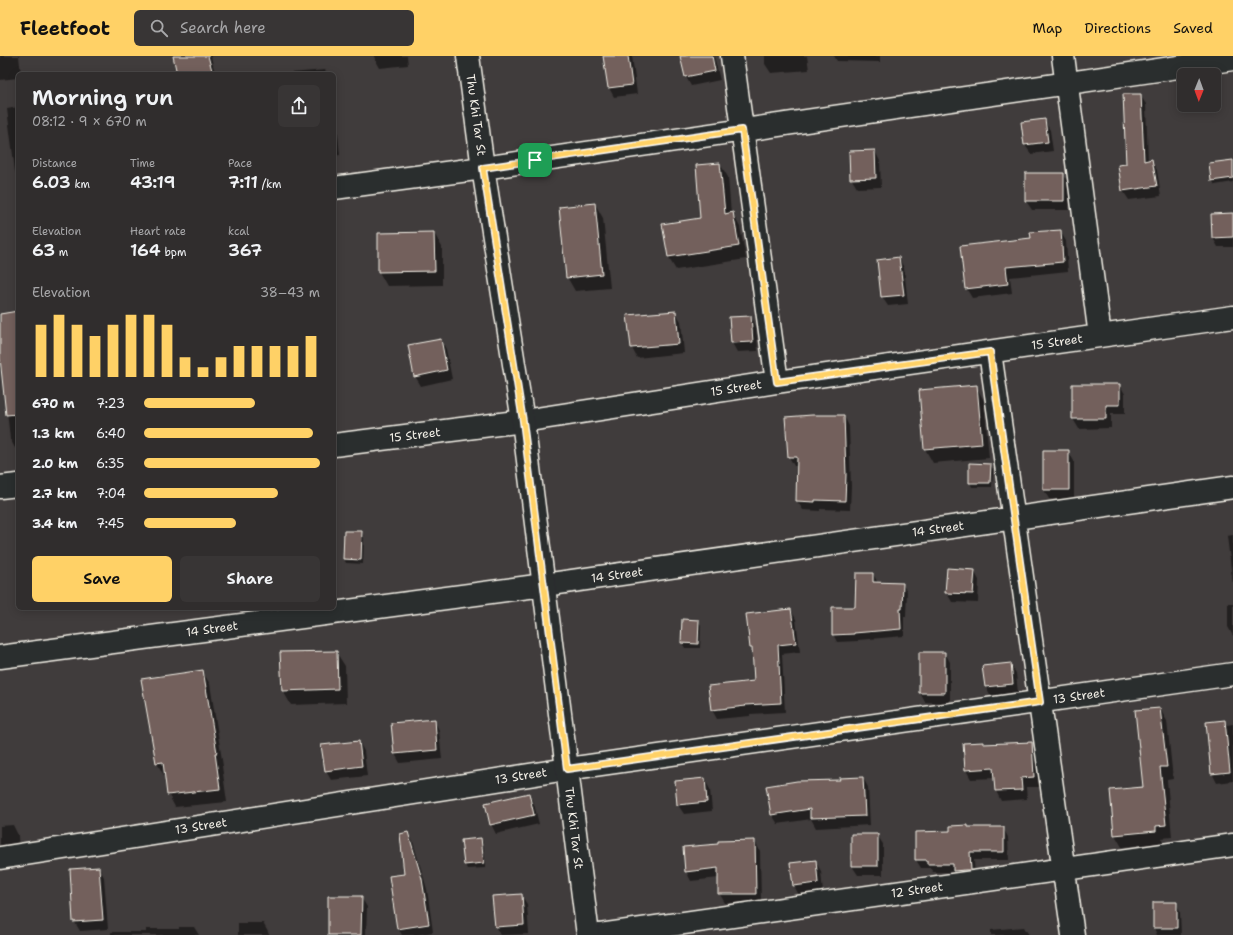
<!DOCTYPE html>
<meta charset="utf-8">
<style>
:root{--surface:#302d2d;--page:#383535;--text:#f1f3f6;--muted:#a8a8aa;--line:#4b4949;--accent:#ffd166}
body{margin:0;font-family:"Shantell Sans",sans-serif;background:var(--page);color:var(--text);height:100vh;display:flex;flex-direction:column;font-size:15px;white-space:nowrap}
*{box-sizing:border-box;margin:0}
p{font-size:13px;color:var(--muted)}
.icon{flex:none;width:22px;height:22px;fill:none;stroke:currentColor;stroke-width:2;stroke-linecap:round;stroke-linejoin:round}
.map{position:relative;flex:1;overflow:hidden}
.panel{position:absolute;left:16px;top:16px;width:320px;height:538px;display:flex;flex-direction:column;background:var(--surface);border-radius:6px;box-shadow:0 2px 10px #0003,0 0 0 1px var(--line)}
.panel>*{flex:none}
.needle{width:26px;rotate:181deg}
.buttons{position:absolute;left:1177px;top:12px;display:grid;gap:8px}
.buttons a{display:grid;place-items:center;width:44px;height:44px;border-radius:6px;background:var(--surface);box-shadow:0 2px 10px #0003,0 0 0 1px var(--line);font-size:20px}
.pin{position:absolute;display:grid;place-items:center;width:34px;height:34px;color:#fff;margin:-17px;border-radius:8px;box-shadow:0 2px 6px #0006}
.round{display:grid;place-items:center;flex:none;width:42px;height:42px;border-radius:6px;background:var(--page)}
.summary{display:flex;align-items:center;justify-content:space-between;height:68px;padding:0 16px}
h1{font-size:22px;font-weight:600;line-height:30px}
.stats{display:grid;grid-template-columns:repeat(3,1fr);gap:6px;height:68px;padding:4px 16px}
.stats div{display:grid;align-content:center}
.stats b{font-size:17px;font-weight:600}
.stats small{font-size:11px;font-weight:400}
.stats p{font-size:11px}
.chart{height:112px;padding:8px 16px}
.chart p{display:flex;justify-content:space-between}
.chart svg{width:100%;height:72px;margin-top:4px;stroke:var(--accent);stroke-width:6}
.action{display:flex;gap:8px;margin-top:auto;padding:8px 16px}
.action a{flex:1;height:46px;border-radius:6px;background:var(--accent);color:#111;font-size:16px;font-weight:600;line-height:46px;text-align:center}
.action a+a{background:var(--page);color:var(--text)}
ul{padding:0 16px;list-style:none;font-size:13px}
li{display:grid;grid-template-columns:64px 48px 1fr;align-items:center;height:30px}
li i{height:10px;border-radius:5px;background:var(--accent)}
header{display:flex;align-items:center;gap:24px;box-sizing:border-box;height:56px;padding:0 20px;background:var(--accent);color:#111}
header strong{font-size:19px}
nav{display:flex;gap:22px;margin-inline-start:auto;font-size:14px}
.search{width:280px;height:36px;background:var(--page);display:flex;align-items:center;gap:10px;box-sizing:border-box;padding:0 14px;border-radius:6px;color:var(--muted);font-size:15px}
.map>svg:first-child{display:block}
.shadow{fill:#0007}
.building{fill:#73605c;stroke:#f4f1e8}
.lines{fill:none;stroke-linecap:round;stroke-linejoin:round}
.street-casing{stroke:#f4f1e8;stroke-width:25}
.secondary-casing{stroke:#f4f1e8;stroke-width:25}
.street{stroke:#2a2d2e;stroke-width:22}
.secondary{stroke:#2a2d2e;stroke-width:22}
.route-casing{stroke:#fff;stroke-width:8}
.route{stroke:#ffd166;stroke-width:5}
.labels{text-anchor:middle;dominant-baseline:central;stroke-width:3.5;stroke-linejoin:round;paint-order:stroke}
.street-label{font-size:12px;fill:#f4f1e8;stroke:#2a2d2e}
</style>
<header>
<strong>Fleetfoot</strong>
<div class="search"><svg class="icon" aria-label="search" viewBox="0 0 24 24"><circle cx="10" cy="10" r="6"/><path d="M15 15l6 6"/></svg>Search here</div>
<nav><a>Map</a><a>Directions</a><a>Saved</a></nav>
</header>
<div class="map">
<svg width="1233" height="879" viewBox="0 0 1233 879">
<rect width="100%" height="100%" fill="#403c3c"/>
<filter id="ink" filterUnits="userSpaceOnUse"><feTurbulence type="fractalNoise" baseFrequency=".025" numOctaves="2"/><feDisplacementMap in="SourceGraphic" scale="8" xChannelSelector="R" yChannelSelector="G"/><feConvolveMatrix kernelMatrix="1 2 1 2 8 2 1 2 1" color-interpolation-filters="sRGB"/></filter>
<g filter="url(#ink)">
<!-- shadow -->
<path class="shadow" d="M0,0H19L21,18H18V22L0,24Z
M174,0H211L215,18H178Z
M374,0H407L408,9L380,12L375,3Z
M604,0H632L637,38L614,41L609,32Z
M681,0H714L720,24L691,30L686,21Z
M765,0H807L809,14L771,17L765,8Z
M834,0H880V6L837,5Z
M325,14L328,18H291V17Z
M334,36L340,99L334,100Z
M1140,39L1146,48L1148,105L1151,104L1157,114L1161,140L1129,144L1123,135L1119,110L1127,109Z
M18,51V120L15,115L7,53Z
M1044,64L1050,74L1053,95L1031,98L1025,89L1022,67Z
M875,95L880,105L881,131L857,132L851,122Z
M1233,105V126L1215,129L1212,124Z
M720,108L728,121L731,158H733L740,171L746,203L676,214L668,201L663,169L701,163Z
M1063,118L1069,127V154H1032L1026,145Z
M595,148L603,162L610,232L575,235L567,221Z
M1233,158V191H1218L1213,182Z
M1060,175L1066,185L1068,215L1010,221L1012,237L972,242L966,232L1032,183Z
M434,177L442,191V229L387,230L379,216Z
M899,202L904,212L908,248L888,250L882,241Z
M18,256V392H15L10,383L3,317L0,313V259Z
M675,256L681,265L684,297L637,302L632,292L629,260Z
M751,261L756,270L758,295L737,296L732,287L730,262Z
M441,284L446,293L452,323L421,330L415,320Z
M1073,329H1120L1125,338V358H1111V372L1079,373L1073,363Z
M976,330L984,345L989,402L933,407L925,393Z
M844,360L849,370L851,430L850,454L820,453V455L803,454L797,445L798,410H794L789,401Z
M1068,395L1074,405V443H1049L1044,434Z
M990,409L993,413L992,431H972L970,426Z
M362,476L364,481L363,508L346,507L344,503Z
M1233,479V530L1227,480Z
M974,515L979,524L978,547L952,546L946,536Z
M873,518L877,525V528H902L907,535L906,560H904V580L858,584V585L837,586L833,578L856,552Z
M1228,547H1233V580L1228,571Z
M791,554L796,563L800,596L782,598L785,656L750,658V660L717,663L712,654L755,626L754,596L751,592Z
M683,564L698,565L701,569L700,592H685L682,587Z
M336,596L345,610L346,647L291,649L283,635Z
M920,597H945L950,606V647L925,646L920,637Z
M1010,608L1016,617L1018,637L991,640L986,631Z
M202,615L210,628L223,710H222L227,746L175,751L168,738L166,720H164L157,707Z
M1160,653L1167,665L1173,723L1167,724L1172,781L1162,782L1163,787L1122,791L1115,779L1144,732Z
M434,664L439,674L442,703L400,707L395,698Z
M1224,665L1227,669L1233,668V725L1217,727L1212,717Z
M359,686L364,695L367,720L331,724L326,715Z
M983,687L984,689L1031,687L1037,696L1039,731H1026L1027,743L1001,745L996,735L995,722L971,723L966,714Z
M863,722L868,731L870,769L816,772L811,763L778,768L772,759L767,731Z
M704,723L710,733L712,755L684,758L678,749Z
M529,738L534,748L539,768L496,778L491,768Z
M13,769L18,779L19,796L0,800V770Z
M968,770L969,772H1003L1008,781L1009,804H974L975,822L959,823L955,816H933L930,812H921L916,804L951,776Z
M408,777L413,786L427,833L433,876L416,879H402L398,872L405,819Z
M877,779L883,788V819H858L852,810Z
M481,783L483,787L486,812L467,813L465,809Z
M755,785L760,795L761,847H725L719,837V822L691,825L686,815Z
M815,805L821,815L823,837L799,839L794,830Z
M99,812L104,821L108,873L80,875L74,865Z
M521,839L527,848L529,878L500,879L496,871Z
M361,841L367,851L366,879H329Z
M1176,847L1180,855L1181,879H1157L1154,872Z
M238,867H263L268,876L269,879H238Z
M179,871H194L199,879H111V876H146V873H179Z
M1024,871L1029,879H991V874Z"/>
<!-- building -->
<path class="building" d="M173,0H208L213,18H177Z
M603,0H628L632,29L608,32Z
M680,0H712L715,15L685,21Z
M1123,38H1141L1144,105L1152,103L1157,130L1122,135L1118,109L1126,108Z
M1045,63L1048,86L1024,89L1021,66Z
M875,94L876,122L850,123L849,95Z
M1233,104V122L1211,125L1209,107Z
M720,107L725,158L733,156L739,190L668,201L662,168L700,162L696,109Z
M1025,117H1064V145H1025Z
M595,147L602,218L566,222L559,151Z
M1233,157V181L1212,182L1211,158Z
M1061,174L1063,206L1006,211L1008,228L965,233L960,190L1031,182L1030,176Z
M434,176L435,215L378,216V177Z
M899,201L904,239L881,241L877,204Z
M18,255V358L6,359L0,302V258Z
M676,255L679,288L631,292L627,259Z
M751,260L753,286L731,287L729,261Z
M441,283L447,314L414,321L408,289Z
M1072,328H1120V349H1106V363H1072Z
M977,329L982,388L924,393L919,334Z
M812,359H844L846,419L845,445L815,444V446L796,445L797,401H788L785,361Z
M1043,394H1069V434H1043Z
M969,407L991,408L990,427H969Z
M344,475H362L361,504L343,503Z
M947,512L975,514L973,538L945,537Z
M856,517H873V526L903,527L902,553H900L901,573L854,577V578L832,579V551H855Z
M791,553L796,587L778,589L781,647L745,649L746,650L711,654L708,630L754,625L752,592H750L746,558Z
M682,563L699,564L698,588L681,587Z
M337,595L338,633L282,635L280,596Z
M919,596H945V637H919Z
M1011,607L1013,628L985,631L982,610Z
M203,614L217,697H215L220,733L167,739L163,706L156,707L141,623Z
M1160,652L1167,711H1160L1166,769L1156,770V775L1114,779L1110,734L1143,731L1135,654Z
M435,663L437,694L394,698L391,667Z
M1225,664L1230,716L1211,718L1206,666Z
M359,685L362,710L325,715L321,689Z
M983,686V688L1032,686L1034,721L1021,722L1022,734L995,735L993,712L965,714L963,687Z
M863,721L865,760L810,762V753L771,759L766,730L797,725L840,724L839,722Z
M705,722L707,746L677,749L675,725Z
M529,737L534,759L490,769L485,747Z
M968,769V771H1004V796H970L971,814H965L953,815V808H927V804H915V776L950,775V770Z
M408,776L422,823L429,868L397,873L389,820L404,818L400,778Z
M851,778H878V810H851Z
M481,782L484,807L464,809L461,784Z
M755,784L756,838H718V812L685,816L683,791L718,788V785Z
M816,804L818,827L793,830L790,807Z
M99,811L103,864L73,866L70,813Z
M522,838L524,869L495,871L492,840Z
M328,840H362L361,879H328Z
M1153,846H1177V872H1153Z"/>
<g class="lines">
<defs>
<path id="street" d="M732,0L777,326
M1063,0L1100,280
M334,132L483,112L1233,3
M990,296L1073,879
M334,389L523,365L777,326L1233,261
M0,431L18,429
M0,601L544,529L1233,431
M0,802L567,713L1233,618
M600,879L1233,789"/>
<path id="secondary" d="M468,0L483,112L523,365L588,879"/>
</defs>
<!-- street casing -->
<use href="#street" class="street-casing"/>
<!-- secondary casing -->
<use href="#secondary" class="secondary-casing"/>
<!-- street -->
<use href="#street" class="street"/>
<!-- secondary -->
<use href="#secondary" class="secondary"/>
</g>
</g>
<g class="lines" filter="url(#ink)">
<defs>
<path id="route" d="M742,74L777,326L990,296L1040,646L567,713L523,365L483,112Z"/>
</defs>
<!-- route casing -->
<use href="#route" class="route-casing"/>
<!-- route -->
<use href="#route" class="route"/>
</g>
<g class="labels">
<!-- street labels -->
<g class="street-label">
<text transform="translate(476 59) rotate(82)">Thu Khi Tar St</text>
<text transform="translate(1057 286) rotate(-8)">15 Street</text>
<text transform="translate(736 332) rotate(-9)">15 Street</text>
<text transform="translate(415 379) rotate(-7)">15 Street</text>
<text transform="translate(938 473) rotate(-8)">14 Street</text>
<text transform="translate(617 519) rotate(-8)">14 Street</text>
<text transform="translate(212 573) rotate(-8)">14 Street</text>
<text transform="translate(1079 640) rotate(-8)">13 Street</text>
<text transform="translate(521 720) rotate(-9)">13 Street</text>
<text transform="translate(201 770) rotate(-9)">13 Street</text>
<text transform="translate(574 772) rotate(83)">Thu Khi Tar St</text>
<text transform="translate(917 834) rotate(-8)">12 Street</text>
</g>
</g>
</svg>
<div class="buttons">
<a><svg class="needle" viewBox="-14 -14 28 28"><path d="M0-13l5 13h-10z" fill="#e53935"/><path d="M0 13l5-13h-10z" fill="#a8a8aa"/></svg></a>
</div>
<div class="pin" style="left:535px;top:104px;background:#1e9e55"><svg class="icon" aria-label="arrive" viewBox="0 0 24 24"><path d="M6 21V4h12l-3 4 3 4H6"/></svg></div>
<section class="panel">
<div class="summary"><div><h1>Morning run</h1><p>08:12 · 9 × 670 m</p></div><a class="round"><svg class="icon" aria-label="share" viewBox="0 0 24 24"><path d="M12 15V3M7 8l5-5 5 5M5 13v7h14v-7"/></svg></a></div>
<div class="stats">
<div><p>Distance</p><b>6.03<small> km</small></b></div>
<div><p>Time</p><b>43:19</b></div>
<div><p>Pace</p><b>7:11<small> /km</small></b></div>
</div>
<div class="stats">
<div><p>Elevation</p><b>63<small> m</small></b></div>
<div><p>Heart rate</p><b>164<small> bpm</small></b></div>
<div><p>kcal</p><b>367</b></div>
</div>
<div class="chart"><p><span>Elevation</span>38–43 m</p>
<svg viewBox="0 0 160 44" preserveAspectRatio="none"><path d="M5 44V12M15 44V6M25 44V12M35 44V19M45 44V12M55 44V6M65 44V6M75 44V12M85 44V32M95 44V38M105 44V32M115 44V25M125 44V25M135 44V25M145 44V25M155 44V19"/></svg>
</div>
<ul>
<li><b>670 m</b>7:23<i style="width:63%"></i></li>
<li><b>1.3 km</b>6:40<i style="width:96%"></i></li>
<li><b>2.0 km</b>6:35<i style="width:100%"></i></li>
<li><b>2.7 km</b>7:04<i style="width:76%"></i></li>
<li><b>3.4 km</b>7:45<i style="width:52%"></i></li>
</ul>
<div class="action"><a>Save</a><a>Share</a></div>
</section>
</div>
